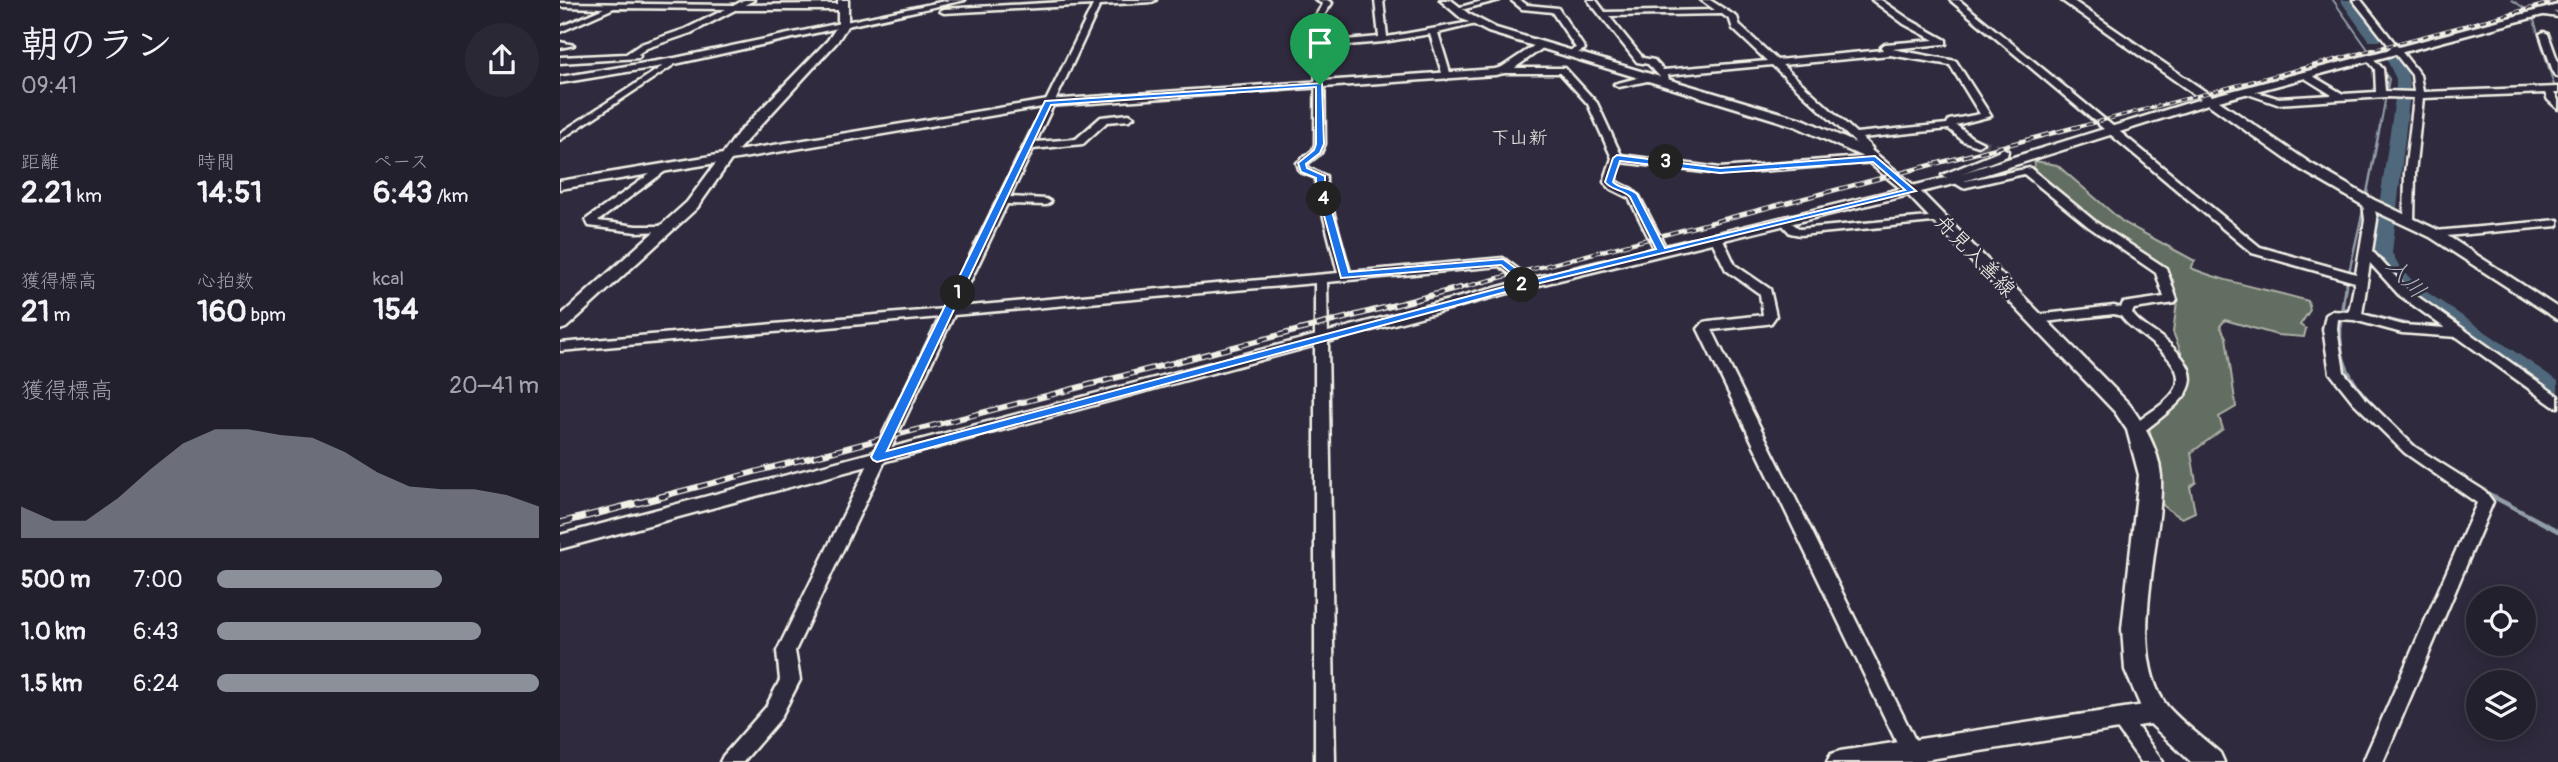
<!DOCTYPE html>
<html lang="ja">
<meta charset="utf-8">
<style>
:root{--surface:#23202e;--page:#2b2836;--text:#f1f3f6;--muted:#a3a3aa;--line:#403e4a;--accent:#8c9099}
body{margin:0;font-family:Pangolin,"Klee One",sans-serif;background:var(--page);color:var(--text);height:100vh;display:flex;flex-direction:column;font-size:26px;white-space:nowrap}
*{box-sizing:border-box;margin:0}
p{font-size:23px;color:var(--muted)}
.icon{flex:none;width:38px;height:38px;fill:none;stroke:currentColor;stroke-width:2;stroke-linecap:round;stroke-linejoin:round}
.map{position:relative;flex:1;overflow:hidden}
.side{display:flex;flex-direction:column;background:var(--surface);width:560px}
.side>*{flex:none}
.tools{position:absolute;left:1906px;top:586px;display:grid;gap:14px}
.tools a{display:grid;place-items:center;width:70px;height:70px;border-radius:50%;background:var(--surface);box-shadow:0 4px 18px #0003,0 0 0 2px var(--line);font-size:35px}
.pin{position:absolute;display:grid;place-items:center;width:60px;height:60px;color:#fff;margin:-72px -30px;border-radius:50% 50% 50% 0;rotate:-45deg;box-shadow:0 0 7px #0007}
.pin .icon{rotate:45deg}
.km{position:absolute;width:35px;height:35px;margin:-18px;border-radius:50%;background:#222;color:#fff;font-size:19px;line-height:35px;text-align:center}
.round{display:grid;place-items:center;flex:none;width:74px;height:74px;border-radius:37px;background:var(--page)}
.headline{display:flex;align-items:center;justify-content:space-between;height:119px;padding:0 21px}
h1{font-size:38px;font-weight:800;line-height:52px}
.metrics{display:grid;grid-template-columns:repeat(3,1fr);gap:10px;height:119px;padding:7px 21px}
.metrics div{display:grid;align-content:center}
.metrics b{font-size:30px;font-weight:800}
.metrics small{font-size:19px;font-weight:400}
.metrics p{font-size:19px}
.chart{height:196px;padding:14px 21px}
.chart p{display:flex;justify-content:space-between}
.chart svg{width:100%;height:126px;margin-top:7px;fill:var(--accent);opacity:.7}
ul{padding:0 21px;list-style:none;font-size:23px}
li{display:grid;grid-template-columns:112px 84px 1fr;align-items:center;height:52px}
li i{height:18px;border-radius:9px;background:var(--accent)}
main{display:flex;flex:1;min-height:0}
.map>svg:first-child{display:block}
.green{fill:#636e62;stroke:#acb0a5;stroke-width:2}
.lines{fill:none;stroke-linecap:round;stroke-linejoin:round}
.stream-far3{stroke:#929ea7;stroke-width:2}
.stream-far2{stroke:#929ea7;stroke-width:2.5}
.stream-far1{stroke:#929ea7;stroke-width:3.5}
.stream{stroke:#929ea7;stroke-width:4.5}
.river{fill:#50677b;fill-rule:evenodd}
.minor-tunnel{stroke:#4d4857;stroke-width:11;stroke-dasharray:11 5;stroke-linecap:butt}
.minor-casing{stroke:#f4f1e8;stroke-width:5}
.tertiary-casing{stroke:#f4f1e8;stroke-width:5}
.secondary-casing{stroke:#f4f1e8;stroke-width:5}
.minor{fill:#2f2a3d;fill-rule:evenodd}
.tertiary{fill:#2f2a3d;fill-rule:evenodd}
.secondary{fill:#2f2a3d;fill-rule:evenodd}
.rail-far3-casing{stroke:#f4f1e8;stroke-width:3.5}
.rail-far2-casing{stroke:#f4f1e8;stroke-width:4.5}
.rail-far1-casing{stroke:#f4f1e8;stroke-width:6}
.rail-casing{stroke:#f4f1e8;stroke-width:7}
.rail-far3{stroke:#2f2a3d;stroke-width:2;stroke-dasharray:6;stroke-linecap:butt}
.rail-far2{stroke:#2f2a3d;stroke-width:2.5;stroke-dasharray:8;stroke-linecap:butt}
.rail-far1{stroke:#2f2a3d;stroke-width:3.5;stroke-dasharray:10;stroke-linecap:butt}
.rail{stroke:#2f2a3d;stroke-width:4.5;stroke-dasharray:13;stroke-linecap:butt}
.route{fill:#1a73e8;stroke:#fff;stroke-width:2;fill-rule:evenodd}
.labels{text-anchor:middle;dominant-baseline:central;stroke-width:5;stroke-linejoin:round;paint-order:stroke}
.far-neighbourhood-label{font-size:19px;fill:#f4f1e8;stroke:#2f2a3d}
.street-label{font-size:21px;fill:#f4f1e8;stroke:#2f2a3d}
.water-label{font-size:23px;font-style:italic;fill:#b2babc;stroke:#2f2a3d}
</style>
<main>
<section class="side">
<div class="headline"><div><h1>朝のラン</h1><p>09:41</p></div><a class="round"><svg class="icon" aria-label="share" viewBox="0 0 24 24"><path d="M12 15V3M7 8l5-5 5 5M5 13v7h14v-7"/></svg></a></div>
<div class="metrics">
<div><p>距離</p><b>2.21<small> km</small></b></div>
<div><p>時間</p><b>14:51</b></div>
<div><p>ペース</p><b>6:43<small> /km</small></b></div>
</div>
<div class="metrics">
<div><p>獲得標高</p><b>21<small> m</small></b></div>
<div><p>心拍数</p><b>160<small> bpm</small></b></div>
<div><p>kcal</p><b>154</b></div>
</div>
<div class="chart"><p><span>獲得標高</span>20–41 m</p>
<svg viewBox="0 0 160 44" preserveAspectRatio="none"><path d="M0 44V33L10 38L20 38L30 30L40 20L50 11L60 6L70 6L80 8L90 9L100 14L110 21L120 26L130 27L140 27L150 29L160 33V44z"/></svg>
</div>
<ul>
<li><b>500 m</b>7:00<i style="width:70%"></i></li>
<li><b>1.0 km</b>6:43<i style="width:82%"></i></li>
<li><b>1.5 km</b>6:24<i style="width:100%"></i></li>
</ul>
</section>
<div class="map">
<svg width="1998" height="762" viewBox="0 0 1998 762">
<rect width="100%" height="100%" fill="#2f2a3d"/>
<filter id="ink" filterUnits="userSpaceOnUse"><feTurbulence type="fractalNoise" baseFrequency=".0143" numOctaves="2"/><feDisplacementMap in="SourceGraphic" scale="14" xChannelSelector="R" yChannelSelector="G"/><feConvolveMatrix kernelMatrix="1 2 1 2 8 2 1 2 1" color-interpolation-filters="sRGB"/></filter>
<g filter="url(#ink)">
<!-- green -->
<path class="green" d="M1475,161L1497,165L1563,222L1635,261L1631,268C1669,284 1709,289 1748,301L1750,310L1740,325L1746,329L1744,337L1717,335L1665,320L1660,326L1666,337L1676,407L1659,417L1663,429L1631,453L1636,482L1630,487L1635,512L1622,518C1616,514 1607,510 1603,505C1599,500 1592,438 1589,426L1628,391L1630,375L1613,332L1617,302L1613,280L1606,270L1536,223L1473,168Z"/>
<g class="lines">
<!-- stream-far3 -->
<path class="stream-far3" d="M1773,0L1829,79L1820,128
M1952,0L1970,12L1974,20L1998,98"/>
<!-- stream-far2 -->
<path class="stream-far2" d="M1806,198L1820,126
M1785,290L1804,206"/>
<!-- stream-far1 -->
<path class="stream-far1" d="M1785,288C1775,353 1779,372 1826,418
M1782,308L1850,325L1886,326
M1894,325H1903
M1848,441L1868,455
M1924,491L1936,497"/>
<!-- stream -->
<path class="stream" d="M1932,496L1998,531"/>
<!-- river -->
<path class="river" d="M1780,0H1792L1821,38L1819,41H1809Z
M1833,54C1846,59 1850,79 1850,92L1832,253L1841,269L1858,286L1998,381V399L1990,397L1844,294L1826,276L1812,253L1836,92V79L1826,58Z"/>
<!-- minor-tunnel -->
<path class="minor-tunnel" d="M1418,143L1443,151"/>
<defs>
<path id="minor" d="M184,0H194L131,33L87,48L78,54L80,56L79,58L0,63V57L66,54L81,44L125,29L166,9L54,8L0,32V27L44,8L0,7V3L175,5Z
M390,0H405L115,64L0,140V133L103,66L0,83V77L115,58Z
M535,0H596L592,2L540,5L476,142L516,139L541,117L569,114L574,117L569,120L547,122L523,144L473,149L450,197L486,199L491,202L486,205L447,204L398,307L778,273L756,186V178L740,172L737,163L753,150L755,144L756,15L763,4L755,0H767L772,3L764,15V42L819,37L815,0H823L827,37L916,21L920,23L878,33L891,76L887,79L883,76L870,34L823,42L764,47L765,144L761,153L747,164L749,168L766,176V186L790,272L943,258L976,283L974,286H966L940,266L767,282L775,762H755V283L394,315L235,651L240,680L220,719L183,762H160L163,756L206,707L220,680L217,651L380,317L0,351V343L384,309L533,5L384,13L380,11L384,9Z
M926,0H940L897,11L893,9Z
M951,0H960L967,5L998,8L1025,49L1012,56H1006V52L1016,48L992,12L962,9Z
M1028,0H1036L1045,12L1155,10L1141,0H1150L1177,17L1180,26L1217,60L1323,50L1321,47L1325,44L1374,40L1344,24L1312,0H1321L1350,20L1386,40V44H1383L1332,49L1396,61L1431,116L1396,125L1411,137L1423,143L1418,146L1403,141L1389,129L1302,138L1312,148L1310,155H1302V149L1212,65L1108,75L1109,80H1103L1088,64L1077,62ZM1162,14L1170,20L1173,29L1207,61L1103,70L1094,60L1083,58L1049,16ZM1330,55L1390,65L1420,114L1389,120L1387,124L1296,133L1222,65Z
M1390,0H1399L1700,247L1796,274L1805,220L1803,203L1805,201H1813L1817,220L1812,251L1847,289L1998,396V407L1993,406L1897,337L1842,333L1794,320L1778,319L1777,329L1784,372L1803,396L1855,447L1925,491L1933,502L1823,762H1803L1917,503L1845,453L1793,402L1770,373L1763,329L1766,315L1772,311L1789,312L1795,282L1692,253ZM1810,263L1839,295L1885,328L1843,325L1802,314Z
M1793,0H1801L1860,75L1863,92L1998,87V93H1994L1998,100V109L1988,100L1985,93L1863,98L1855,173L1854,221L1848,224L1844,223L1845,173L1854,98L1825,97L1717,104L1679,91L1684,88L1717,98L1772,95L1743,77L1742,75L1746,72L1783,94L1816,92L1815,69L1806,58L1810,55L1823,69L1825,91L1854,92L1852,75Z
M1981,10L1998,13V17L1978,14L1977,12Z
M1984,32L1988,34L1998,62V77L1994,74L1980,34Z
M0,42L14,45L0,48Z
M942,68H1005L1037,103L1061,155L1160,168L1315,156L1320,159L1315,162L1160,174L1061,162L1055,181L1072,189L1079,196L1107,250L1101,254L1095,250L1069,198L1051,189L1044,182L1052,158L1028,104L1000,73H945L942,72Z
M1089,75L1093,78L1092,80L1059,87L1054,84Z
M1443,148L1448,151L1447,156L1395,176L1405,181L1470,168L1537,223L1606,268L1617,300L1615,303L1574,309L1572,313C1579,324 1592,330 1602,338C1658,383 1622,400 1582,433L1577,435L1570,430C1581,415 1605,407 1615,390C1632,360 1574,336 1561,316L1554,314L1476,323L1470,319L1476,315L1554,306L1561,308L1563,303L1604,297L1596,273L1529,227L1464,174L1403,188L1382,175L1438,152Z
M104,164L108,165V169L38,221L76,226H107L111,227V231L76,232L29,226L26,220L28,218Z
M1379,216L1385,219L1383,221L1240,235L1230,233L1219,221L1225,218L1240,229Z
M1998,220V226L1875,237L1869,234L1875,231Z
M1156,234L1162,237L1175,265L1210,289L1216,316L1211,323L1206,324L1152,330L1366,762H1346L1138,329L1144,322L1149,321L1203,315L1200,294L1166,270L1150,237Z
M1561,712L1568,714L1603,762H1581L1551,720L1554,714Z"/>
<path id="tertiary" d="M278,0H288V25L277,42L177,151L488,100L935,69L942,67L978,43L987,45L949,72L935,75L488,106L171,160L137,208L6,328L0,330V316L127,202L156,163L0,189V181L163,154L178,133L268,40L278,25V10H176L171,7L173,5L278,4Z
M1501,0H1512L1652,96L1998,5V11L1659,101L1750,163L1814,200L1880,231L1998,308V320L1870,237L1804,206L1740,169L1648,104L1398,183L975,286L0,549V535L965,280L1389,177L1641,99Z
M1597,703L1606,706L1609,713L1606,720L1597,723L1351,762H1267L1271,754L1280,751Z"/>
<path id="secondary" d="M880,0H891L909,14L936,28L1245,120L1311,150L1357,188L1569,404C1584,424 1599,450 1601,476C1604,540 1564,653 1608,707C1623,724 1643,738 1660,753L1664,762H1631L1587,721L1565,670L1562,629L1579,475L1567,430L1555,412L1347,194L1301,156L1235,126L928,32L901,18Z"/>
</defs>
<!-- minor casing -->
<use href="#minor" class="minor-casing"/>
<!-- tertiary casing -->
<use href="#tertiary" class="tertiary-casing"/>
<!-- secondary casing -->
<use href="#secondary" class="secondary-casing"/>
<!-- minor -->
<use href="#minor" class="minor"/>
<!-- tertiary -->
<use href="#tertiary" class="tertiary"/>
<!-- secondary -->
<use href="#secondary" class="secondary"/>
<defs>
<path id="rail-far3" d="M1514,128L1998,1"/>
<path id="rail-far2" d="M893,290L1520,126"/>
<path id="rail-far1" d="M99,497L900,288"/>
<path id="rail" d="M0,523L105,496"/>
</defs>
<!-- rail-far3 casing -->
<use href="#rail-far3" class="rail-far3-casing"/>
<!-- rail-far2 casing -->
<use href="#rail-far2" class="rail-far2-casing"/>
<!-- rail-far1 casing -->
<use href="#rail-far1" class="rail-far1-casing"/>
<!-- rail casing -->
<use href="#rail" class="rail-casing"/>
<!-- rail-far3 -->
<use href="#rail-far3" class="rail-far3"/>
<!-- rail-far2 -->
<use href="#rail-far2" class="rail-far2"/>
<!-- rail-far1 -->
<use href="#rail-far1" class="rail-far1"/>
<!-- rail -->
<use href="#rail" class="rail"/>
</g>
</g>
<!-- route -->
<path class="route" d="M762,83L764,144L760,153L746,164L747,168L765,176V186L789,272L943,259L972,280L1096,249L1070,197C1063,189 1052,191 1045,182L1053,158L1057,155L1160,168L1315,156L1356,191L972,285L317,462L313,460L311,457L485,101ZM756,87V144L754,150L738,163L741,172L756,178V186L781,278L941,265L962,282L327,451L491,105ZM1060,161L1160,173L1313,162L1345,190L1105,248L1077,194C1070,187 1060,189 1053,182Z"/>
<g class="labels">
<!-- far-neighbourhood labels -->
<g class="far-neighbourhood-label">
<text x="959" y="138">下山新</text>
</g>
<!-- street labels -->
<g class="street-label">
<text transform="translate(1415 256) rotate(46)">舟見入善線</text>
</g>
<!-- water labels -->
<g class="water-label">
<text transform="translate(1846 278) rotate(47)">入川</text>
</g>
</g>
</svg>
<div class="tools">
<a><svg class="icon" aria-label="locate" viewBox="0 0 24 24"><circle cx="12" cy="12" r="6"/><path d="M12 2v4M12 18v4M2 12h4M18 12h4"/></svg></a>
<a><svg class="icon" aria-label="layers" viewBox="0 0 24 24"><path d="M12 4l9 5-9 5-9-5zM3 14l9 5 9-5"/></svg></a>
</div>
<div class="pin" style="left:760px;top:85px;background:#1e9e55"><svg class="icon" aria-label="arrive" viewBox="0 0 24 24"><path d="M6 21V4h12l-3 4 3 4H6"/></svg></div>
<b class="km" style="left:398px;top:293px">1</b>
<b class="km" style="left:962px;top:285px">2</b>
<b class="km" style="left:1106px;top:162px">3</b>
<b class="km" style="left:764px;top:199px">4</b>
</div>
</main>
